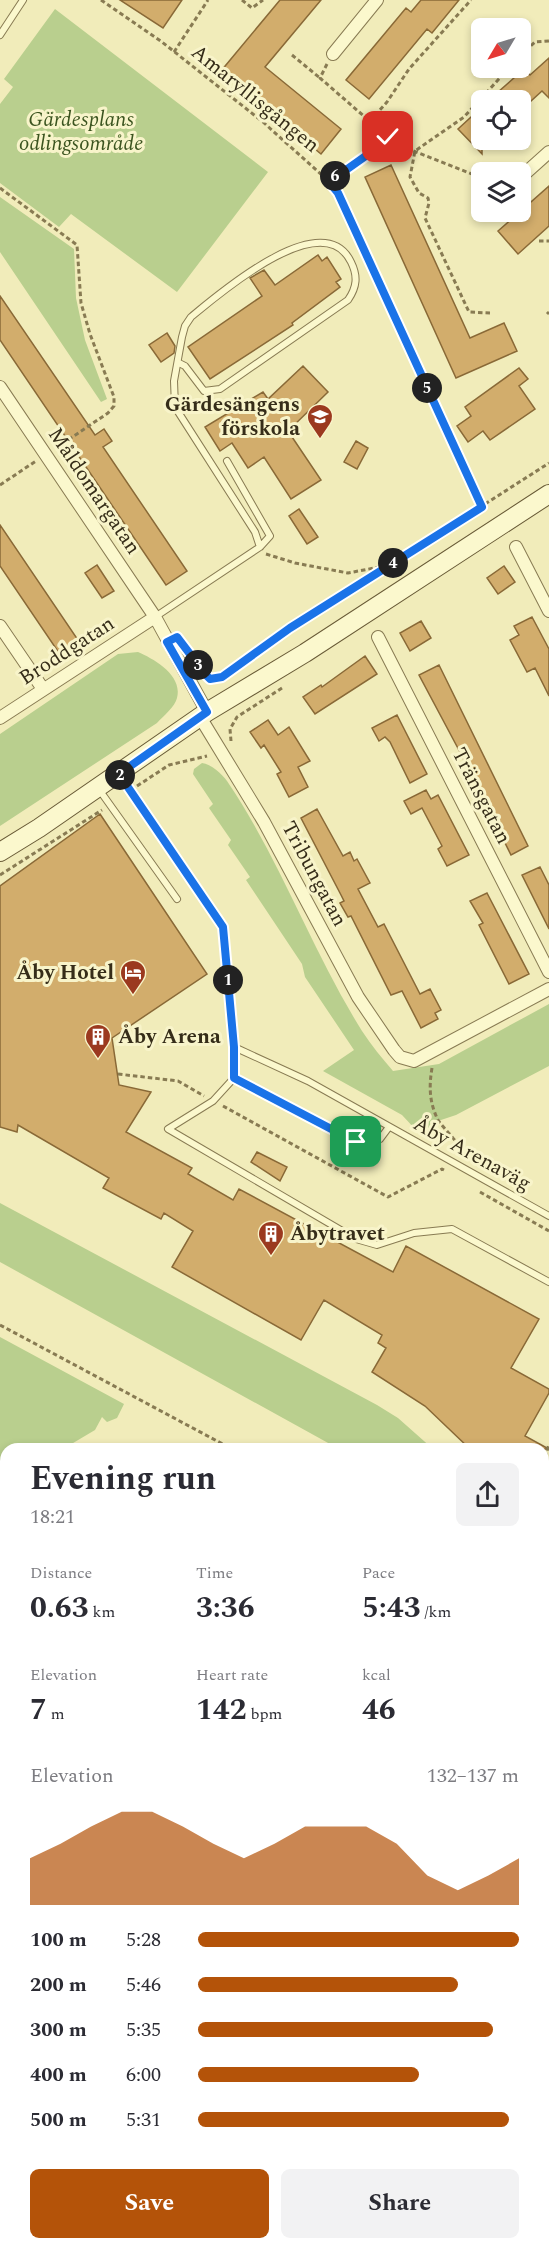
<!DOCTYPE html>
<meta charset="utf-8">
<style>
:root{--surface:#fff;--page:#f2f2f3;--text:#2b2b33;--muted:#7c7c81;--accent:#b45309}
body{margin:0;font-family:Spectral,serif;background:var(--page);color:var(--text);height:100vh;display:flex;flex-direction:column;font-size:22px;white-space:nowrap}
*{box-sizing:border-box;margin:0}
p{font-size:20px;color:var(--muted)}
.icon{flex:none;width:33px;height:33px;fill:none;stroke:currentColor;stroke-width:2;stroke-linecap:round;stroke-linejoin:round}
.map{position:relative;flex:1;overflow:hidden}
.panel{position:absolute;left:0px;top:1443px;width:549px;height:807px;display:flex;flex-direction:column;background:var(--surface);border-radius:18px 18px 0 0;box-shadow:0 3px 9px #0003}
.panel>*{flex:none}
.needle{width:39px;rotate:232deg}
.fabs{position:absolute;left:471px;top:18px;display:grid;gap:12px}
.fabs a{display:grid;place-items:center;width:60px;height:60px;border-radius:9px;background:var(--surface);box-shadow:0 3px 9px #0003;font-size:30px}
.pin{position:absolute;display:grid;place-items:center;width:51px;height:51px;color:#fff;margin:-26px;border-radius:12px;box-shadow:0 3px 9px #0006}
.km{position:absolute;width:30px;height:30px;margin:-15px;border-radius:50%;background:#222;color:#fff;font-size:16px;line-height:30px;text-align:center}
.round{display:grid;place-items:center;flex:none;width:63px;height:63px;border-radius:9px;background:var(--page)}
.overview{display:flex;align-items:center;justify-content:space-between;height:102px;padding:0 30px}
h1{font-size:33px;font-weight:700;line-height:45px}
.figures{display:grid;grid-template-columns:repeat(3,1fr);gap:9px;height:102px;padding:6px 30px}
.figures div{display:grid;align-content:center}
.figures b{font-size:30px;font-weight:700}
.figures small{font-size:16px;font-weight:400}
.figures p{font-size:16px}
.chart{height:168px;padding:12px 30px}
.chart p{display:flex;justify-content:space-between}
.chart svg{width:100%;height:108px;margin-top:6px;fill:var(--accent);opacity:.7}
.primary-button{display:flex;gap:12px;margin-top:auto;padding:12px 30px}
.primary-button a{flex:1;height:69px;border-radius:9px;background:var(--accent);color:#fff;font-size:24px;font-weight:700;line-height:69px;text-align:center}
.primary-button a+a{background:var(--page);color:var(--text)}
ul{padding:0 30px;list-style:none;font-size:20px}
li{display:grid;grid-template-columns:96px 72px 1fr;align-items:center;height:45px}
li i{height:15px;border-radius:8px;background:var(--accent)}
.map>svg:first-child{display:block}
.green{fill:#b9cf8e}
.building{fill:#d2ad6c;stroke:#896937;stroke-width:1.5}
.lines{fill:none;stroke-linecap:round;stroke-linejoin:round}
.lane-casing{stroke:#887b53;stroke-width:8}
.street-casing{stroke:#887b53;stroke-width:14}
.secondary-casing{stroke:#695b37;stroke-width:20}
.path{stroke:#887b53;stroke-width:3;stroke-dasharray:4.5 3;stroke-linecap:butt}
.lane{stroke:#fbf8cd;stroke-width:6}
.street{stroke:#fbf8cd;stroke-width:12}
.secondary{stroke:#fbf8cd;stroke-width:18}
.route-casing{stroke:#fff;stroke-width:12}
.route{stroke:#1a73e8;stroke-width:8}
.labels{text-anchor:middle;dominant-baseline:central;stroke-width:6;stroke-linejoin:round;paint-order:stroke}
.street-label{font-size:21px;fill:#362d19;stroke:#f8f4ca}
.park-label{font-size:21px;font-style:italic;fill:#3b541f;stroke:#f8f4ca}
.poi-label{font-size:21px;font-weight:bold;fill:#362d19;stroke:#f8f4ca;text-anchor:end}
</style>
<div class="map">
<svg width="549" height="2250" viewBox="0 0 549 2250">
<rect width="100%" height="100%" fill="#f1ecba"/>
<!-- green -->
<path class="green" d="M55,9L268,172L177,292L71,214L59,227L0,183V104L13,87L4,79Z
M0,197L74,249L76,298L85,340L107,399L101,402L0,252Z
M138,652C154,659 183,675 177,698C175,707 163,716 157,723L0,826V734L118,654Z
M202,763C211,764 222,774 227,781C280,859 312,951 362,1031C371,1045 382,1058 393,1071L439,1064L549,1004V1066L456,1115L432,1123L425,1135L416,1130L402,1115L323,1071L354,1050L305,977L302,964L246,880L250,877L228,845L231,840L209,808L213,804L193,774L194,769Z
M0,1203L377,1405L398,1418L433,1449H339L0,1262Z
M0,1337L124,1404L117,1418L107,1422L102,1417L95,1430L63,1449H6V1484L0,1488Z
M6,1962V2042L0,2039V1974Z"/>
<!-- building -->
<path class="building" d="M120,0H182L163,28Z
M280,0H321L265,67L341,129L321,154L221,71Z
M421,0H459L432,33L427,29L369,99L346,80L406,8L411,12Z
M549,58V98L542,91L520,111V100H489L524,69L530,75Z
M482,107V154L458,129Z
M391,165L470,338L504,323L517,351L456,378L365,177Z
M549,186V226L518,254L498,231Z
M318,255L322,261L327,257L341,279L336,282L340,287L292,323L293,325L210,379L188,347L262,296L250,278L264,270L275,285Z
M0,296L95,435L104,429L112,441L103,447L187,571L166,585L0,340Z
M167,333L175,346L174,353L161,362L149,345Z
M303,366L328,392L288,431L321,480L291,499L264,457L248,468L232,443L220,451L205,427L263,392L268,399Z
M519,368L528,379L519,386L535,409L490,440L483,431L468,442L457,426L471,416L465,407Z
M356,441L368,448L357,469L344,462Z
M299,509L318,537L307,544L289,516Z
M0,525L78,640L59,653L0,566Z
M97,565L114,591L102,598L85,573Z
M504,566L515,582L498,594L487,578Z
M532,617L549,649V696L535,668L527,672L510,640L519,635L514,626Z
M421,621L431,638L410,651L400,633Z
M365,656L377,674L315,714L303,697L321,685L322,687Z
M439,665L528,846L511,855L461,754L419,675Z
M397,715L427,774L410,783L390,742L385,737L379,741L372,728Z
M268,720L278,735L289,727L310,761L298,767L308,787L289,797L277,774L281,772L264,745L261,748L250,732Z
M426,790L431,799L438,795L469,855L447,866L438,849L442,846L422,808L411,814L404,801Z
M317,809L343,856L350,852L354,861L357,859L370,883L358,889L378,927L384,924L420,994L430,989L441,1010L435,1013L438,1019L421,1028L402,991L391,995L351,916L348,917L340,903L344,901L341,895L301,818Z
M100,814L207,974L112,1038L119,1085L151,1092L126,1132L192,1168L188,1174L233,1200L239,1189L393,1272L406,1246L539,1319L511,1368L549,1389V1393L525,1436L549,1449H470L425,1406L372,1372L386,1348L378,1343L382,1335L324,1300L301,1340L172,1267L193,1231L164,1213L161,1219L103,1188L109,1178L18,1125L17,1132L0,1127V886Z
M540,867L549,885V929L522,875Z
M487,893L529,974L509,984L479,925L483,923L470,901Z
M257,1152L287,1167L280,1181L251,1162Z"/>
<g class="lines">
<defs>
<path id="lane" d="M0,35L23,0
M179,363L185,366L204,391L220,389L348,300C357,287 358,276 351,262C323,204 219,294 191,317L185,326L182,337L174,381L175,407L255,532L260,547
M155,617L260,547L270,536L227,461
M119,774L223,927L234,1047L308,1081L549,1216
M98,788L177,899
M234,1047V1078L356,1142L369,1145L380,1139L389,1127
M234,1078L213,1101L168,1129L356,1239L377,1245L414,1233L452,1229L549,1282
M543,1873L549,1871
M543,1997L549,1994
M543,2011L549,2016"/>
<path id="street" d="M333,54L377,0
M520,178L549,152
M0,387L155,617L207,712
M516,547L549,611
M0,626L43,689
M378,637L549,972
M200,717L264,822L358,997L394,1050L400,1057L414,1061L549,989
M0,718L155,617
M0,1813L6,1816
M543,1829L549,1830
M0,2057L6,2061
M0,2243L3,2250
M348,2244L356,2250"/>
<path id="secondary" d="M0,852L39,828L207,712L305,653L549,494
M0,2160L6,2164
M143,2244L153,2250"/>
</defs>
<!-- lane casing -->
<use href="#lane" class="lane-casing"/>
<!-- street casing -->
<use href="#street" class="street-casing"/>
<!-- secondary casing -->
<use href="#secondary" class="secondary-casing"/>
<!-- path -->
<path class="path" d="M101,0L162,42L263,122L334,186L482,507
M242,0L252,8L263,0
M174,52L208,0
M292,55L320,78
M520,56L535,42L549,41
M327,64L320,78L396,144L482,178
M370,121L387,102L409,69L471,0
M329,181L384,143L389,137
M0,188L77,245L81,303L90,334L114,397V406L108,413L56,448
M539,241H549
M490,313L469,312L425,218L429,203L428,198L419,193L410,177L415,151L464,117L509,68
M547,314L549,312
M0,485L36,461
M266,554L295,563L348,573L390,565L549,463
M200,667L210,679L222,677L290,628L390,565
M231,741L230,729L237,717L282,688
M137,786L169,765L207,756
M0,875L102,810
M432,1068C429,1086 429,1102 438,1120C444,1130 463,1144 460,1156
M118,1074L178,1081L204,1096
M223,1106L388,1197L442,1169L444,1170
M480,1192L549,1231
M0,1325L232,1449
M543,1465L549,1444
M543,1468L549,1487
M543,1569L549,1566
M0,1658L6,1661
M543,1678L549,1680
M0,1831L6,1835
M543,1847L549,1848
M0,1903L6,1906
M543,1943L549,1954
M0,2132L6,2136
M0,2142L4,2135
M189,2244L199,2250
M288,2250L291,2244"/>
<!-- lane -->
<use href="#lane" class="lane"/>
<!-- street -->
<use href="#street" class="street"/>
<!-- secondary -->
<use href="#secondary" class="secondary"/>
</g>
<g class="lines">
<defs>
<path id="route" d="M356,1142L234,1078V1047L223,927L119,774L207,712L167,642L177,637L206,675L210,679L222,677L290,628L482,507L338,193L329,182L384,143L388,137"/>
</defs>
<!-- route casing -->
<use href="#route" class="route-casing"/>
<!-- route -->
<use href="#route" class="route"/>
</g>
<!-- icons -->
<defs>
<symbol id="school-pin" viewBox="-11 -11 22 30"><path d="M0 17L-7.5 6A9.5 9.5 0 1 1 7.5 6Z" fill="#9b391f" stroke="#f8f4ca"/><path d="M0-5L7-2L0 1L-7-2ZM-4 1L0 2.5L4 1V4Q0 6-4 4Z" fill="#fff"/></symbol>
<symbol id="hotel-pin" viewBox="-11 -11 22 30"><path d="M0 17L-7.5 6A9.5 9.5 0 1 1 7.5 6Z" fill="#9b391f" stroke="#f8f4ca"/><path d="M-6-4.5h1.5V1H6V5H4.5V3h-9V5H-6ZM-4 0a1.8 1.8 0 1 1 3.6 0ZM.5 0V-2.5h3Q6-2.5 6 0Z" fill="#fff"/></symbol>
<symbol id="building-pin" viewBox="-11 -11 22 30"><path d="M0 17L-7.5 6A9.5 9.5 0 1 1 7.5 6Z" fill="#9b391f" stroke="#f8f4ca"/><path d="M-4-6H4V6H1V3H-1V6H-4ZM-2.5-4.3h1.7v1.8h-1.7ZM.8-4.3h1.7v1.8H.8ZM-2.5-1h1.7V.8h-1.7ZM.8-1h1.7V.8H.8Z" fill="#fff"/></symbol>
</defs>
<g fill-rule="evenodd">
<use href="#school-pin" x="305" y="402" width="30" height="40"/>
<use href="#hotel-pin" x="118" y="958" width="30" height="40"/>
<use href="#building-pin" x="83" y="1022" width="30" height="40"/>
<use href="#building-pin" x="256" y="1219" width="30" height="40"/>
</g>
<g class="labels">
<!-- street labels -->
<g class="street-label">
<text transform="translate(255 99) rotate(39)">Amaryllisgången</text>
<text transform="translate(94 491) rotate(56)">Måldomargatan</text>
<text transform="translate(67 651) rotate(-33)">Broddgatan</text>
<text transform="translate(481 796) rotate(63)">Tränsgatan</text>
<text transform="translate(314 874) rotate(62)">Tribungatan</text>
<text transform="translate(472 1154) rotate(29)">Åby Arenaväg</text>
</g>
<!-- park labels -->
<g class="park-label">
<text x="81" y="120">Gärdesplans<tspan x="81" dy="24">odlingsområde</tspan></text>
</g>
<!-- poi labels -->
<g class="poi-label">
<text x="300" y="405">Gärdesängens<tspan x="300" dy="24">förskola</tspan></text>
<text x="114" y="973">Åby Hotel</text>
<text x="118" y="1037" text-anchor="start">Åby Arena</text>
<text x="290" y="1234" text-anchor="start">Åbytravet</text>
</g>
</g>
</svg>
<div class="fabs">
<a><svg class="needle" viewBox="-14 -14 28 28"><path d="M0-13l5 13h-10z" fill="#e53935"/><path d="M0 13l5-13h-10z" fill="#7c7c81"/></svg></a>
<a><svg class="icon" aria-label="locate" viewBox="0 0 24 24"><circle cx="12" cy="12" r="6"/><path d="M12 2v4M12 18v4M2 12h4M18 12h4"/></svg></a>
<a><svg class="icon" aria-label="layers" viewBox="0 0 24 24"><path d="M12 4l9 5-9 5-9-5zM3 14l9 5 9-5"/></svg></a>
</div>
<div class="pin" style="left:356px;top:1142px;background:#1e9e55"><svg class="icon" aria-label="arrive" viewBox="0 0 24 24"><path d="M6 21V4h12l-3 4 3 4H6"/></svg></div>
<div class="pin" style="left:388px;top:137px;background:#d93025"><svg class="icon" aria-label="check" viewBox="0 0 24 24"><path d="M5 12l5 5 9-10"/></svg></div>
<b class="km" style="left:228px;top:980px">1</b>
<b class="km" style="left:120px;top:775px">2</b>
<b class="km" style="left:198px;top:665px">3</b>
<b class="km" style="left:393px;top:563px">4</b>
<b class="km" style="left:427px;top:388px">5</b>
<b class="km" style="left:335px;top:176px">6</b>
<section class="panel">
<div class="overview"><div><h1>Evening run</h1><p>18:21</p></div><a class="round"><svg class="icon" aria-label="share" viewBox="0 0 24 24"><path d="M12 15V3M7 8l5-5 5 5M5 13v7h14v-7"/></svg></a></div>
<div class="figures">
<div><p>Distance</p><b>0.63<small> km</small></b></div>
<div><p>Time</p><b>3:36</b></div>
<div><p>Pace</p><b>5:43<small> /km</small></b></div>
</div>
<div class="figures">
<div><p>Elevation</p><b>7<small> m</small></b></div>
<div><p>Heart rate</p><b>142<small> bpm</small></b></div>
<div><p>kcal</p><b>46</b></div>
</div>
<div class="chart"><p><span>Elevation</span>132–137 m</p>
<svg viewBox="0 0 160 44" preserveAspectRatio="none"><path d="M0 44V25L10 19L20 12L30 6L40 6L50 12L60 19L70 25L80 19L90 12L100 12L110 12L120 19L130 32L140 38L150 32L160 25V44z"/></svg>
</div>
<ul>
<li><b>100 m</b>5:28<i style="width:100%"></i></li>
<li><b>200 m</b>5:46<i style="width:81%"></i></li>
<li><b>300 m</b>5:35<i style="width:92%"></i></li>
<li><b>400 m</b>6:00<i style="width:69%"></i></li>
<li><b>500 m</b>5:31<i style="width:97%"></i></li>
</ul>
<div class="primary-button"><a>Save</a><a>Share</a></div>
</section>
</div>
